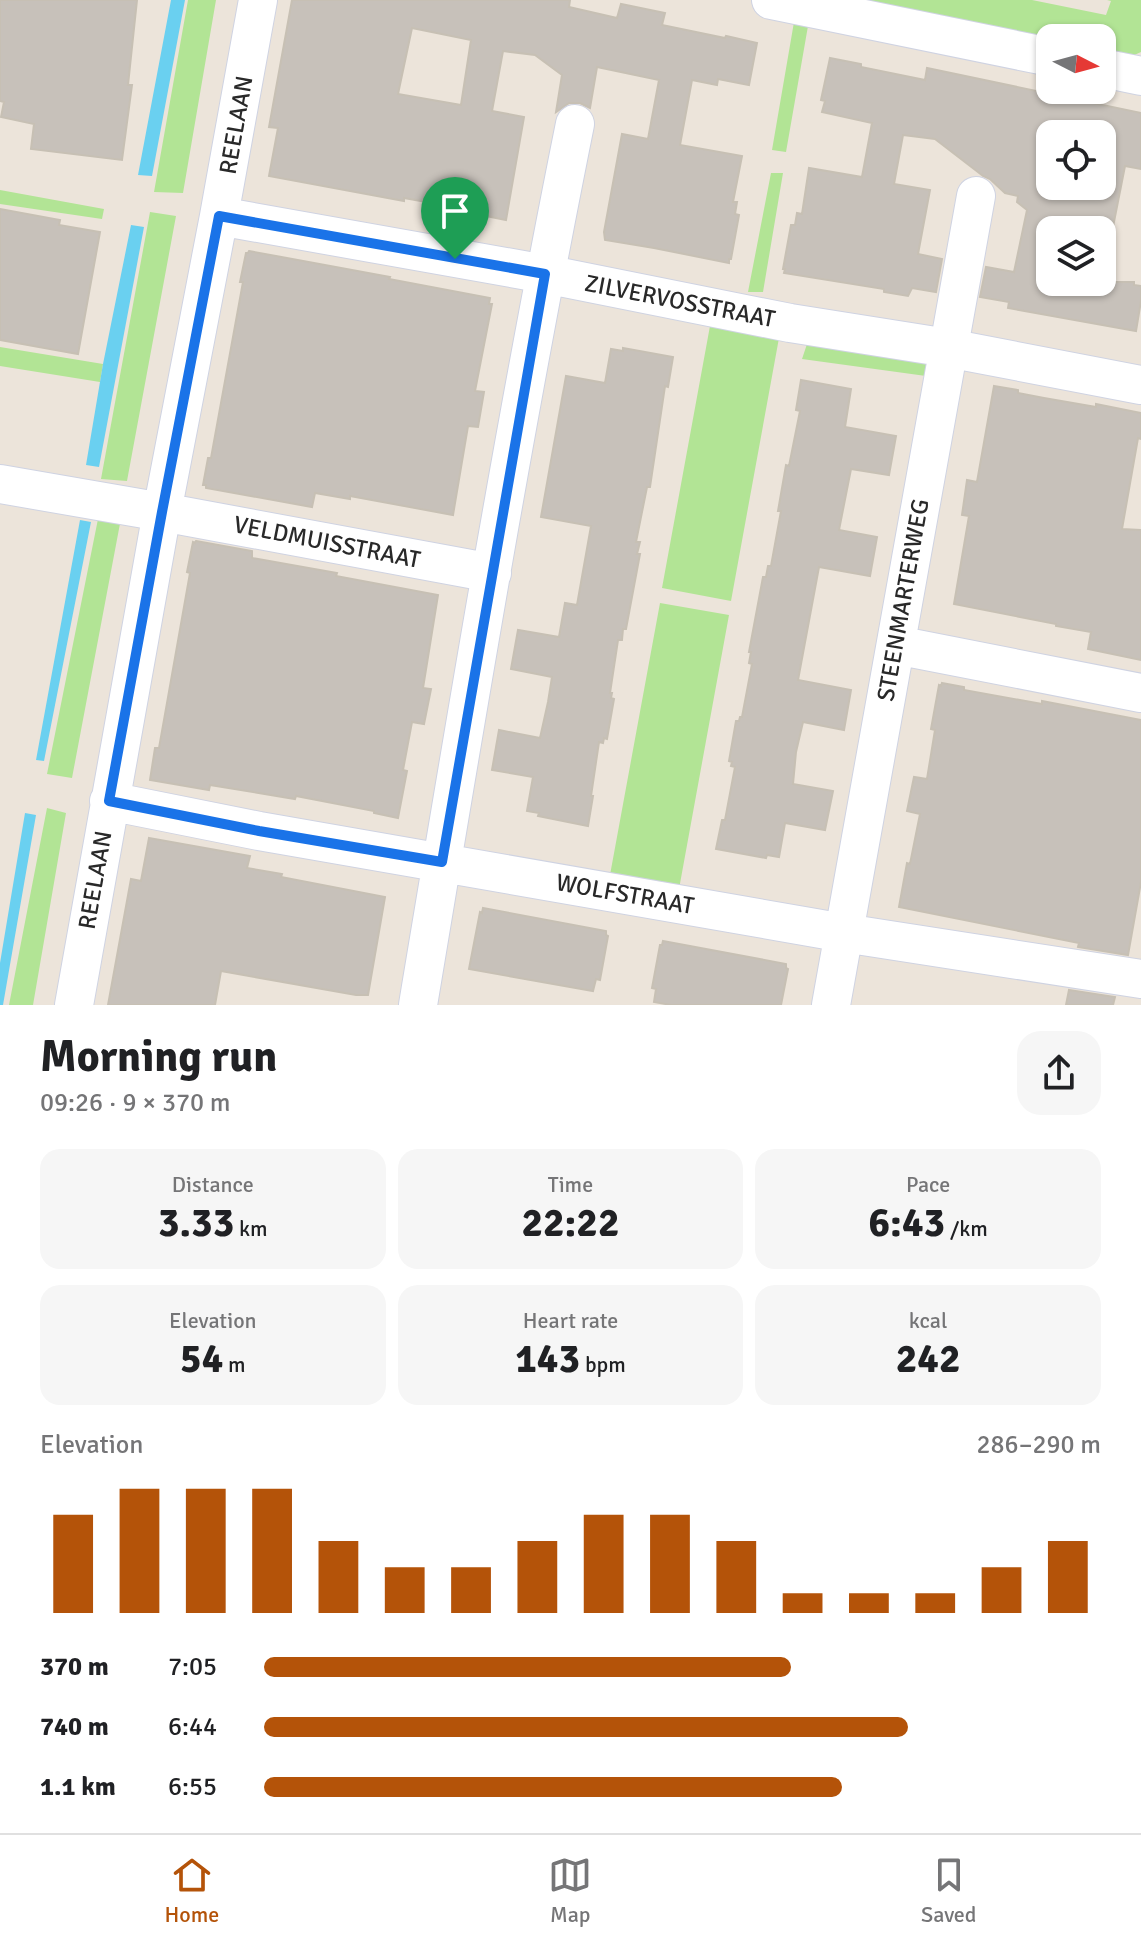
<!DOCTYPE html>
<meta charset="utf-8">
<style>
:root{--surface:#fff;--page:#f6f6f6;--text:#202124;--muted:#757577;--line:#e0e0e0;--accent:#b45309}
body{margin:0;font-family:Signika,sans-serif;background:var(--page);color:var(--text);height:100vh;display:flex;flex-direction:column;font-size:30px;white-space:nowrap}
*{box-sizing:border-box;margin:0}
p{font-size:26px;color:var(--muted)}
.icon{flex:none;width:44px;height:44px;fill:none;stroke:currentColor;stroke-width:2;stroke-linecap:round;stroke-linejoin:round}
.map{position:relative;height:1005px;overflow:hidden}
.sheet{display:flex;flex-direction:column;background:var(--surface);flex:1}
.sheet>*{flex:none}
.needle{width:52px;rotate:96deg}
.controls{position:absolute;left:1036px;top:24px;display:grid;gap:16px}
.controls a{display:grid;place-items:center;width:80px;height:80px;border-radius:16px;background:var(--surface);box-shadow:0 2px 6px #0004;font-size:40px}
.pin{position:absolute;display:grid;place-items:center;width:68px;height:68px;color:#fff;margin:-82px -34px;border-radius:50% 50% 50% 0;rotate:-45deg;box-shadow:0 0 8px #0007}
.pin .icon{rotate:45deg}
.round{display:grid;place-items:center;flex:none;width:84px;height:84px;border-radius:24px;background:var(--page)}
.headline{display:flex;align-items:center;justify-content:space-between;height:136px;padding:0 40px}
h1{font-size:44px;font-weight:700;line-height:60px}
.metrics{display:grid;grid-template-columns:repeat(3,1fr);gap:12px;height:136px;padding:8px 40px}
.metrics div{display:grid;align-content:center;border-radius:20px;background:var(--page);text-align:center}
.metrics b{font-size:40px;font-weight:700}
.metrics small{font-size:22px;font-weight:400}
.metrics p{font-size:22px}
.chart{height:224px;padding:16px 40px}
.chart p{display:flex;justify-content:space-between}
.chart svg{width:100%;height:144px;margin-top:8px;stroke:var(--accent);stroke-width:6}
ul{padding:0 40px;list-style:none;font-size:26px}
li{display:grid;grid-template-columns:128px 96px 1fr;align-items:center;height:60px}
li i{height:20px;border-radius:10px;background:var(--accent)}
.tabs{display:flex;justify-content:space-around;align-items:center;height:112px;border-top:2px solid var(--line);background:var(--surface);font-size:22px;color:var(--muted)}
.tabs a{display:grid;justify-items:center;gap:4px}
.tabs .selected{color:var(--accent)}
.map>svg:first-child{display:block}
.green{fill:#b2e495}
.water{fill:#6ad0f0}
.building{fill:#c7c1ba;stroke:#c7c0b4;stroke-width:2;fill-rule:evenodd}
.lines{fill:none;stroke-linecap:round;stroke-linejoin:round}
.minor-casing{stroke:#cfd3e2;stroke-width:40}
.minor{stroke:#fff;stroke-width:38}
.route-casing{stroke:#fff;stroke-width:16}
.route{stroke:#1a73e8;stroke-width:10}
.labels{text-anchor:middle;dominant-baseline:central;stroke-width:7;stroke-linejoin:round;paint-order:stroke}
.street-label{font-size:24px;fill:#292929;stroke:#fff}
</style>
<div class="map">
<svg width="1141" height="1005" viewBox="0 0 1141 1005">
<rect width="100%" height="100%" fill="#ece4da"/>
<!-- green -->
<path class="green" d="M188,0H216L183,193L154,192Z
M839,0H1032L1106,15L1111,1L1107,0H1141V52L1123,60L1102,56V38H1050Z
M794,22L808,26L786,152L772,150Z
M771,173H783L763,292H748Z
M0,190L104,209L102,219L0,204Z
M150,212L176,216L127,481L101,479Z
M712,315L781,327L731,601L662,588Z
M808,341L930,359L926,376L802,359Z
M0,347L103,364L100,382L0,366Z
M100,509L122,513L72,778L47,774Z
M660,603L729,615L679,889L610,875Z
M47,808L66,813L33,1005H9Z"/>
<!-- water -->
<path class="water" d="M171,0H185L152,176L138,175Z
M131,225L144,227L99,467L86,465L103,364Z
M80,520L91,522L44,761L36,760Z
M25,813L36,815L3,1005H0V963Z"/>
<!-- building -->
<path class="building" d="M0,0H137L128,85H132L122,160L31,149L34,124L1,117L4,102L0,101Z
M292,0H570L569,7L617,18L621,4L665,13L662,25L725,38L726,36L757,43L749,85L718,79L717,85L692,80L680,145L742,156L733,202H737L735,214L739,215L731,259H729V263L654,248L605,240L604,232L622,134L648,139L659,80L597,67L590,108L580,103H569L556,112L562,75L535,55L503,51L492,111L524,117L506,220L481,215L482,212L404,198V201L269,176L278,128L269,127ZM412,28L471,40L461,105L398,94Z
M830,58L861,64V67L925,80L927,68L1141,113V169L1125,166L1111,237L1102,235V230H1076L1050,225V282H1134V285L1141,286V301L1136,331L1008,308L1009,302L980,297L986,267L1014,272L1027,210L1017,202L1018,196L1005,193L990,179L983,176L935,139L903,135L894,184L930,190L918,254L942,259L936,292L912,288L908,296L884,292V289L784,273L785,269H783L791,225H795L797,213L802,214L809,168L862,177L872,123L822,112L825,101L821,100ZM1050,134H1102V186H1050Z
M0,209L60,220L59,225L100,232L78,354L0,340Z
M249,251L390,277L389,279L490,298L489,304H492L475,391L484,392L478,427L468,426L453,515L350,496V499L315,493L312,507L206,488V485H203L208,458H211L243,282H240L246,253H248Z
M623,348L673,357L668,387L665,386L650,487H647L636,542H640L637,554H640L626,629H623L622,640H618L610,693H612L611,698L614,699L607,739L604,738L603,743L599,742L591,796H593L588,826L538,816L539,813L527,811L533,777L492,770L499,730L540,738L548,702L552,677L511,669L518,630L559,637L565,603L577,605L591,526L541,517L566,376L605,383L611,349L623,351Z
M801,380L851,389L845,427L896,436L889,475L851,469L839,530L877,537L870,576L819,567L798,680L851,690L844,730L803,722L796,752L793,784L833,791L825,830L785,823L779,857L767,855L766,858L716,849L722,820H725L735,767L731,766L732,762L729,761L736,721H739L740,717H742L752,664L749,663L751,652H749L763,577H766L768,566H771L781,511H778L786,465L789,466L800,411L796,410Z
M994,386L1018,390V393L1044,398L1096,407V404L1141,413V439L1138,438L1122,529L1141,530V660L1088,649L1091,632L1056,626V624L954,604L969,516L962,515L967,480L977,482Z
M196,541L252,551V558L337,573L336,576L438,595L423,688L431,689L424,724L412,722L403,770L407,771L398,818L374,813V811L296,796L295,799L210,785L209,790L150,780L155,748H159L164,720L190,573L187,572L193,542L195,543Z
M942,683L964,687V690L1042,704V701L1141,720V882L1128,955L1078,947L1079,943L899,907L907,863L910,864L920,814L907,811L914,777L927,779L935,730L931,729L939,685L941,686Z
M149,838L250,856L247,868L282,874L281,877L385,897L368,995H356L221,971L215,1005H108L131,879L141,881Z
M483,908L606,931V935L608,936L600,980L596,979L593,991L469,969L480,912L482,913Z
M663,941L786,964V968L788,969L781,1005H671L654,1002L656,989L652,988L660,945H662Z
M1069,990L1115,997L1113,1005H1066Z"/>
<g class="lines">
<defs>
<path id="minor" d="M771,0L1050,57
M1102,68L1141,76
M219,216L545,274L790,323L948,348L1141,385
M0,484L162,512L492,573
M896,645L1141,693
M109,801L259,831L844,933L1141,979
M74,1005L162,512L219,216L258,0
M418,1005C467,711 516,416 575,124
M831,1005L976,196"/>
</defs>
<!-- minor casing -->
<use href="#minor" class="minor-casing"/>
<!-- minor -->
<use href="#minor" class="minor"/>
</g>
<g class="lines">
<defs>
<path id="route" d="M219,216L545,274L442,862L259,831L109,801L162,512Z"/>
</defs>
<!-- route casing -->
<use href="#route" class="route-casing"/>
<!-- route -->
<use href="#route" class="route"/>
</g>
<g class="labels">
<!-- street labels -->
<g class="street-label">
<text transform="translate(236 125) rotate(-80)">REELAAN</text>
<text transform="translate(680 301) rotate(11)">ZILVERVOSSTRAAT</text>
<text transform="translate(327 542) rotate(11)">VELDMUISSTRAAT</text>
<text transform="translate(903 600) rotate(-80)">STEENMARTERWEG</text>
<text transform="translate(95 880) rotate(-80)">REELAAN</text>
<text transform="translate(625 894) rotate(10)">WOLFSTRAAT</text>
</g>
</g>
</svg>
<div class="controls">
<a><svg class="needle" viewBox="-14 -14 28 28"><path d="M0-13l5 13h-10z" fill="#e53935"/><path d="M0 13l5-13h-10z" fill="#757577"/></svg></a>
<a><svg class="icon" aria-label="locate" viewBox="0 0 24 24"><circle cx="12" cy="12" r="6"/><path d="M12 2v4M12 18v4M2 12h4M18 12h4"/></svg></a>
<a><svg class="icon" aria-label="layers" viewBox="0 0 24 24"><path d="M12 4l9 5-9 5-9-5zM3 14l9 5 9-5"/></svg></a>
</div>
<div class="pin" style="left:455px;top:259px;background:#1e9e55"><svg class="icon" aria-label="arrive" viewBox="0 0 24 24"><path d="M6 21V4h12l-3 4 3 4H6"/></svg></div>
</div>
<section class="sheet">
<div class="headline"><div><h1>Morning run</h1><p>09:26 · 9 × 370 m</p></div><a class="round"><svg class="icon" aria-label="share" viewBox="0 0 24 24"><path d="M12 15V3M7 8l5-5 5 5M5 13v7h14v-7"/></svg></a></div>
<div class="metrics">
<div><p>Distance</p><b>3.33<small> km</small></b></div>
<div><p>Time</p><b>22:22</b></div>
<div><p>Pace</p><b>6:43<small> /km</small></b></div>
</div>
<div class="metrics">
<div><p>Elevation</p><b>54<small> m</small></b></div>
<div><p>Heart rate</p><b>143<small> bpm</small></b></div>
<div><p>kcal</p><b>242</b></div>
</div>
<div class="chart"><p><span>Elevation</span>286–290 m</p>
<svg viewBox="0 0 160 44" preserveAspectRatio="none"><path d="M5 44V14M15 44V6M25 44V6M35 44V6M45 44V22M55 44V30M65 44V30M75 44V22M85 44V14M95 44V14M105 44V22M115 44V38M125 44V38M135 44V38M145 44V30M155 44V22"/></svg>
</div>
<ul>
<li><b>370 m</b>7:05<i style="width:63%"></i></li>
<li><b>740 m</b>6:44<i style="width:77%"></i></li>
<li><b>1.1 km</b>6:55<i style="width:69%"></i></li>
</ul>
</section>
<nav class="tabs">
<a class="selected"><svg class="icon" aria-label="home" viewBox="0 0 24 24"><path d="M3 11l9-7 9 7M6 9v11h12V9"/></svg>Home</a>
<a><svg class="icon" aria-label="map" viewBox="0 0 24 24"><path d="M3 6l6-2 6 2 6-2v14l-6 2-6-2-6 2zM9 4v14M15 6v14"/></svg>Map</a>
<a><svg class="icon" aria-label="saved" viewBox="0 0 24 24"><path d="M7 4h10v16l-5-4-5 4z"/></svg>Saved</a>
</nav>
